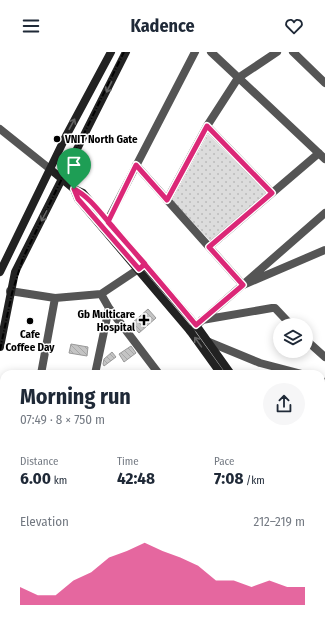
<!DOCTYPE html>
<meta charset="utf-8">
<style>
:root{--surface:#fff;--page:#f6f6f7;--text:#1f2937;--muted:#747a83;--accent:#db2777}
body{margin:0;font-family:"Fira Sans Condensed",sans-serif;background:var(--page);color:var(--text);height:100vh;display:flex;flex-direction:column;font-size:15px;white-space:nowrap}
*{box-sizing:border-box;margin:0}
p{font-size:13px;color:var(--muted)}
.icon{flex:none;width:22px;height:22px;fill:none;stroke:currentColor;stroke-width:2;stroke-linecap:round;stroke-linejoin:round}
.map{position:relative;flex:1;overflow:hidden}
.details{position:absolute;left:0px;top:318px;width:325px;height:256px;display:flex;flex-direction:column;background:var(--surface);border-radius:12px 12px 0 0;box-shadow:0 2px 10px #0003}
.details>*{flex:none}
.fabs{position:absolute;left:273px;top:266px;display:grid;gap:8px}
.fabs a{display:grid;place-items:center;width:40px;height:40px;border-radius:50%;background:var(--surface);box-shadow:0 2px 10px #0003;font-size:20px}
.pin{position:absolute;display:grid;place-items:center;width:34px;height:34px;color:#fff;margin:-41px -17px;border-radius:50% 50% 50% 0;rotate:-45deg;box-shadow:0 0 4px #0007}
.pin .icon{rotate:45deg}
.round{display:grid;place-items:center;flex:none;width:42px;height:42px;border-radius:21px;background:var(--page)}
.headline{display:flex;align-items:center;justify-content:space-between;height:68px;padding:0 20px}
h1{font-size:22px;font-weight:700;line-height:30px}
.stats{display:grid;grid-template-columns:repeat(3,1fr);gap:6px;height:68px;padding:4px 20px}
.stats div{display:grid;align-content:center}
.stats b{font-size:17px;font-weight:700}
.stats small{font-size:11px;font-weight:400}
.stats p{font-size:11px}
.chart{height:112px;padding:8px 20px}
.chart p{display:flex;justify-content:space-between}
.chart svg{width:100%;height:72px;margin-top:4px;fill:var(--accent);opacity:.7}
header{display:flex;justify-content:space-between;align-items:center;height:52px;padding:0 20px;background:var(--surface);font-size:18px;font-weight:700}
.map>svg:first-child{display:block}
.grass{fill:url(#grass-dots)}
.building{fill:url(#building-back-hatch);stroke:#999}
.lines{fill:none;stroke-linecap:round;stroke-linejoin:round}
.street{stroke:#555;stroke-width:8}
.secondary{stroke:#222;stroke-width:8}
.rail{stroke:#000;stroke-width:2;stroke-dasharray:6 2 1 2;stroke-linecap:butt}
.oneway{stroke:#646464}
.route-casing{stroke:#fff;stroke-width:8}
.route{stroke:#db2777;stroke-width:5}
.poi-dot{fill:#000;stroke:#fff;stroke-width:1.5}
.labels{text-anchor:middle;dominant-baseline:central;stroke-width:3;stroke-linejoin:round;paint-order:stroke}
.poi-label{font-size:11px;font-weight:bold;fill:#000;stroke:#fff;text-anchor:start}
</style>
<header><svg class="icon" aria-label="menu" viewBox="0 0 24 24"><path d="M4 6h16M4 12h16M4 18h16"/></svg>Kadence<svg class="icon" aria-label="heart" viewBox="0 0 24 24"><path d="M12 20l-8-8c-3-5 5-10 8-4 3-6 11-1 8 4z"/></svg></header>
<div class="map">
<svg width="325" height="574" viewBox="0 0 325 574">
<defs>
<pattern id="grass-dots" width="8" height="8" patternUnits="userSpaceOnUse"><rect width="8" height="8" fill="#dcdcdc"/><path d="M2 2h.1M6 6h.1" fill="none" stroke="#bbb" stroke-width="1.8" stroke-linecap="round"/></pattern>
<pattern id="building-back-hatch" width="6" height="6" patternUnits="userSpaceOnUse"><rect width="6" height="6" fill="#c4c4c4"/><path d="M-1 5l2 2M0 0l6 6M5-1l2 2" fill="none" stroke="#a7a7a7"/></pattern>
</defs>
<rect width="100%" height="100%" fill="#fff"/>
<!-- grass -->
<path class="grass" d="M208,82L268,142L211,190L172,148Z"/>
<!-- building -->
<path class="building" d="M148,257L156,266L139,281L131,272Z
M71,292L88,295L87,304L69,301Z
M131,294L136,301L124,310L119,302Z
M112,300L116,305L104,314L103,312L104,307Z"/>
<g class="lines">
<!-- street -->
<path class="street" d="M211,0L325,107
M293,0L325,31
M207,74L272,141
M0,77L50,117
M136,113L243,233L325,198
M167,148L207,74L238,26L277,0
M107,170L195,0
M209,195L319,101
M10,239L55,246L101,242L143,214
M109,256L159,322
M202,268L272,256H275L291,273
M190,279L325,161
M306,288L325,305
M209,290L260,311L302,322
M41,322L55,246
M95,322L109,256L101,242
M321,334L325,330
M321,353L325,359
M321,396L325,395
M0,536L4,513
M205,570L207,574
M264,570L266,574
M318,570L320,574
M43,574L44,570
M129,574L131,570"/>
<!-- secondary -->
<path class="secondary" d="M50,117L74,137L83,141L196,273L231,322
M74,137L78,147L190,279L221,322
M0,220L66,84L111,0
M0,295L15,220L126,0
M321,455L325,462
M321,472L325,479"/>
<!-- rail -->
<path class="rail" d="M0,298L12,241L23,206L124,0"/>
</g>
<!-- one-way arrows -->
<defs><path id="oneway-shaft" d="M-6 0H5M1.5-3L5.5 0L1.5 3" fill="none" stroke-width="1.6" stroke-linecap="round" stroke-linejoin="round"/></defs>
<g class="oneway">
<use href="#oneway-shaft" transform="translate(109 35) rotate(116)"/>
<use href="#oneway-shaft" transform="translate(72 72) rotate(-62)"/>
<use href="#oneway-shaft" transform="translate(44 164) rotate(117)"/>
<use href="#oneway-shaft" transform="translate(198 290) rotate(-125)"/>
</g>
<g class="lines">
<defs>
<path id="route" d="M74,137L78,147L139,217L145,212L108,170L136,113L167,148L207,74L272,141L209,195L243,233L196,273C169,240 141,208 113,175C101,162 90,145 74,137"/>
</defs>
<!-- route casing -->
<use href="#route" class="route-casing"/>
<!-- route -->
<use href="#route" class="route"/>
</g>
<!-- markers -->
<g class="poi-dot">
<circle cx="57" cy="87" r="4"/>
<path d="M142 262h4v4h4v4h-4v4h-4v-4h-4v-4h4z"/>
<circle cx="30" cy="269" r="4"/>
</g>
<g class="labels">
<!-- poi labels -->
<g class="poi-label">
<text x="65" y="87">VNIT North Gate</text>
<text x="135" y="262" text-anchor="end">Gb Multicare<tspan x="135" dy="13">Hospital</tspan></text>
<text x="30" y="282" text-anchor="middle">Cafe<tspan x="30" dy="13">Coffee Day</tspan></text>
</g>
</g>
</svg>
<div class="fabs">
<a><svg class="icon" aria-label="layers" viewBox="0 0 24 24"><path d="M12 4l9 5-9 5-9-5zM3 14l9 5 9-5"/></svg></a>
</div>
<div class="pin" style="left:74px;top:137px;background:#1e9e55"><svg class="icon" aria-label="arrive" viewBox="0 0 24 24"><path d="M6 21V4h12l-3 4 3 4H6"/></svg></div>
<section class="details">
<div class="headline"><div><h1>Morning run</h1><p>07:49 · 8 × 750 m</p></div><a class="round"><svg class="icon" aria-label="share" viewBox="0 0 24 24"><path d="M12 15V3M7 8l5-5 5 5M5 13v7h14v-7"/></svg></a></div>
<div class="stats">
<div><p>Distance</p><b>6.00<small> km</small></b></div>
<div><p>Time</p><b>42:48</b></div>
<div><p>Pace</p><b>7:08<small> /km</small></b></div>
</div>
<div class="chart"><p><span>Elevation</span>212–219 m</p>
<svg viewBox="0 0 160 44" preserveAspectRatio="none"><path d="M0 44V33L10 38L20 38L30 29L40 24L50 15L60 11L70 6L80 11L90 15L100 20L110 29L120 29L130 33L140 29L150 33L160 33V44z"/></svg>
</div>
</section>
</div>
